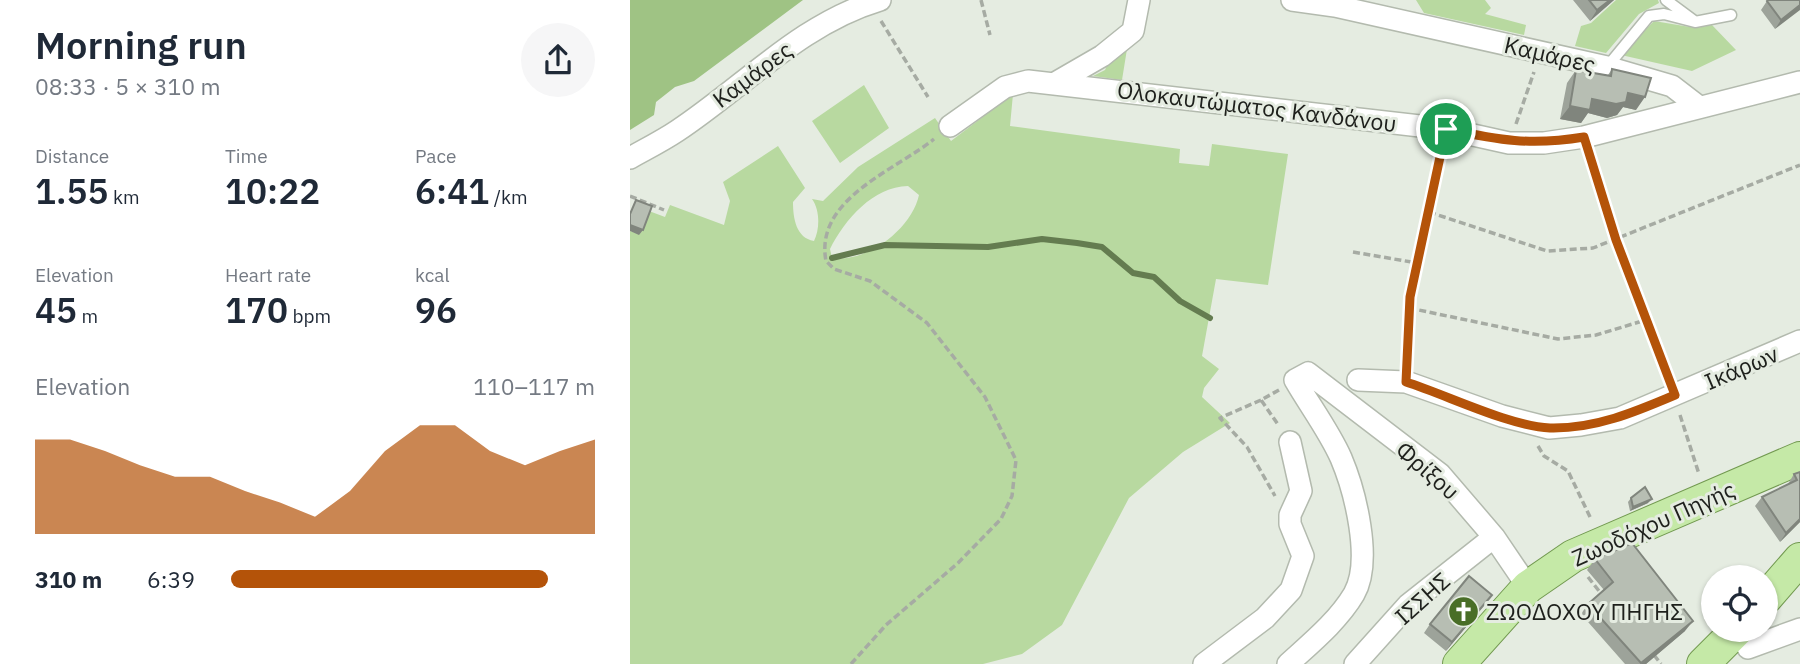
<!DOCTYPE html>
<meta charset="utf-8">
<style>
:root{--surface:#fff;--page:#f6f6f7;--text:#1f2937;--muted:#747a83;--accent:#b45309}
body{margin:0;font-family:"IBM Plex Sans",sans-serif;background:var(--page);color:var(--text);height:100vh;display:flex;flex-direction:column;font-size:26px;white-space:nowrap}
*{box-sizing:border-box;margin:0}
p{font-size:23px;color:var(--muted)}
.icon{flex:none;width:38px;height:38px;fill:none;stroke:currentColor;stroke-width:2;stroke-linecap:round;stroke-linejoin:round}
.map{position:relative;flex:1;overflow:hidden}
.panel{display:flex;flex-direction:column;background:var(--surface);width:630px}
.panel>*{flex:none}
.controls{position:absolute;left:1071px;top:565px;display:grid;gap:14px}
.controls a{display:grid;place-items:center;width:77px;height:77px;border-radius:50%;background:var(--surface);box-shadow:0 2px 5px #0004;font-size:35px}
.pin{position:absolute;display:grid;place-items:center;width:60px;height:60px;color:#fff;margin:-30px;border:4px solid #fff;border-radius:50%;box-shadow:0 2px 7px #0007}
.round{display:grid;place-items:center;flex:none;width:74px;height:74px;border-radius:37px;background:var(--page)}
.head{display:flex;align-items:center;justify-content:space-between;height:119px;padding:0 35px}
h1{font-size:38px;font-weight:600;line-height:52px}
.metrics{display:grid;grid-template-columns:repeat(3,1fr);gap:10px;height:119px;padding:7px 35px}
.metrics div{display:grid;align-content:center}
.metrics b{font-size:35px;font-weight:600}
.metrics small{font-size:19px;font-weight:400}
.metrics p{font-size:19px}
.chart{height:196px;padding:14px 35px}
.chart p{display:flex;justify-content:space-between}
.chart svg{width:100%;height:126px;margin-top:7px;fill:var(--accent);opacity:.7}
ul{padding:0 35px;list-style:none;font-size:23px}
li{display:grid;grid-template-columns:112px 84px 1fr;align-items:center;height:52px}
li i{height:18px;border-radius:9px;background:var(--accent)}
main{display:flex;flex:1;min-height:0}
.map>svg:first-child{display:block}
.green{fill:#b8d9a0;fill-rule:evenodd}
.forest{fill:#9fc384}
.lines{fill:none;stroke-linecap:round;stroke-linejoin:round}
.stream{stroke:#647c50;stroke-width:6}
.lane-casing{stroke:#b3baae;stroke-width:13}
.street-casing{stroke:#b3baae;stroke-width:24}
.primary-casing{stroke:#729950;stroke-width:34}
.path{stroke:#a6aba3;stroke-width:3.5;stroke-dasharray:7 3.5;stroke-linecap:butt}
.lane{stroke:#fff;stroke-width:10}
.street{stroke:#fff;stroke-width:21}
.primary{stroke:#c5e9a7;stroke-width:32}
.wall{fill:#9da39a}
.shaded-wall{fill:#80857d}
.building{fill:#b7beb3;stroke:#80857d;stroke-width:2}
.route-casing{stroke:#fff;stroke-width:14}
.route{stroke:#b45309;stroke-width:9}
.labels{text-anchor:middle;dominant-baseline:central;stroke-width:6;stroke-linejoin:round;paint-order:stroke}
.street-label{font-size:23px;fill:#1e201c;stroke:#e5ece1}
.poi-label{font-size:23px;fill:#1e201c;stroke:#e5ece1;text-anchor:start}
</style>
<main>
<section class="panel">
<div class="head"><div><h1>Morning run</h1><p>08:33 · 5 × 310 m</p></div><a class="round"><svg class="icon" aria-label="share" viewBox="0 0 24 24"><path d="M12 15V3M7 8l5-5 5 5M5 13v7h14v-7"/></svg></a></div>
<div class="metrics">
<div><p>Distance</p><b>1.55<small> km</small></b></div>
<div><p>Time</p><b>10:22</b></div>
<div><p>Pace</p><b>6:41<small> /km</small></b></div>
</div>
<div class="metrics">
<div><p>Elevation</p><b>45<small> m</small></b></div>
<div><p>Heart rate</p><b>170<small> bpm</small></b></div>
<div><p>kcal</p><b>96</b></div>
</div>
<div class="chart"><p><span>Elevation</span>110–117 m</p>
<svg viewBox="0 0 160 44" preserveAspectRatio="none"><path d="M0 44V11L10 11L20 15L30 20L40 24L50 24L60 29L70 33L80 38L90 29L100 15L110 6L120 6L130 15L140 20L150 15L160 11V44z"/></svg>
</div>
<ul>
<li><b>310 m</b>6:39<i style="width:87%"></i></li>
</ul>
</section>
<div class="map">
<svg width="1170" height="664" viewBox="0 0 1170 664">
<rect width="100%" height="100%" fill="#e5ece1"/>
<!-- green -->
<path class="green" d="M786,0H855L861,8L855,14L896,25L894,35L794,13Z
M986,0H1028L1029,3L1009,14L976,53L945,46L951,26L961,23Z
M1024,21L1066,28L1082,25L1106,50L1062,71L991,55Z
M497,49L492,80L463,76L475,70L478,63Z
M234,85L259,128L210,163L182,121Z
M383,94L380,126L550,149L549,163L579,166L582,144L658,154L638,285L586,279L572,356L589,369L574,388L572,397L600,423L553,452L499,498L432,625L392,654L353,664H0V231L9,234L19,211L35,217L40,205L94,225L100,201L93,182L148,146L175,188L163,202C163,218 166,238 184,241C190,229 190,210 182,199L193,201L228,167L305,118L321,141ZM278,186L289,195C282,228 238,263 202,258L200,249C215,219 243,187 278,186Z"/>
<!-- forest -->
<path class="forest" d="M0,0H173L64,81L45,87L26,102L24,115L0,130Z"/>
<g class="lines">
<!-- stream -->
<path class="stream" d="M202,258L255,245L358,247L412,239L447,243L472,247L503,273L524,277L550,301L580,318"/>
<defs>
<path id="lane" d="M1036,0L1063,20
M977,67L1019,16L1034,14L1065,22L1101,15"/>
<path id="street" d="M662,0L705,6L977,67L1042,86L1068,106
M427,82L472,56L503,31L509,0
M320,126L375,87L398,81L816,129L879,143H914L954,137L1170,82
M0,158C16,149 32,141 47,131C115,86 170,24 250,0
M728,380L776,382L872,416L919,428L951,425L990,418L1170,341
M1118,648L1170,629
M574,664L635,618L661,590L673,556L660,524V515L671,491L660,442
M658,664C681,643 708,621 724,594C743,561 725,491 711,458C699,431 680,406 665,380L678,373L810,474L864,537L898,587
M725,664L778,605L864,537"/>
<path id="primary" d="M1136,598L1170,559
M829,664L898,587L943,556L1170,458
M1073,664L1107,630"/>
</defs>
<!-- lane casing -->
<use href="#lane" class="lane-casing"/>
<!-- street casing -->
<use href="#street" class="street-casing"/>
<!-- primary casing -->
<use href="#primary" class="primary-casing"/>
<!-- path -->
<path class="path" d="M351,0L360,35
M251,21L298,97
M886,124L904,72
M960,157L986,240L1038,374
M0,196L34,210
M799,212L917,251L963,248L1170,165
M723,252L787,263
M779,308L928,339L966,335L1019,319
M777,363L780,297L812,150
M649,390L631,400L649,426
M631,400L590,418L617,447L645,496
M1050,415L1069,474
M908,446L914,456L938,471L961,519
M958,577L973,596
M1024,655L1031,664
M221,664L256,625L328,563L371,519L382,496L386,460L355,397L297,323L240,281L204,269L196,261C184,199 266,170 304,139"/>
<!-- lane -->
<use href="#lane" class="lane"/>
<!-- street -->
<use href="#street" class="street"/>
<!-- primary -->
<use href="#primary" class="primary"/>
</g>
<!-- wall -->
<path class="wall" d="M943,0H984L960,21Z
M1170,0L1145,29L1131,10L1137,1Z
M982,69L1006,110L993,107L987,115L977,118L958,113L951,123L930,119L937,83L946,70L978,75Z
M1170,472V522L1150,542L1125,506L1132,497L1158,484L1164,474Z
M1001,498L1018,503L1000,511L998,502Z
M965,559L1055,631L1016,664H995L951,614L958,604L974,590L957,570Z
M862,595L816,651L794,633L800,624Z"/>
<!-- shaded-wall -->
<path class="shaded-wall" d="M980,0H984L960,21L967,10Z
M1170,5V10L1145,29L1151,20Z
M998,93L1015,97L1006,110L993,107L987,115L977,118L958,113L951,123L930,119L940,106L962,99Z
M0,225L13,230L9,235L0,231Z
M1022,499L1018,503L1000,511L1003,507Z
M1170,519V522L1150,542L1156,533Z
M862,595L855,604L816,651L822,642Z
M1063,621L1055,631L1016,664H1011Z"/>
<!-- building -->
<path class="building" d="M959,0H980L967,10Z
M1138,0H1170V5L1151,20L1137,1Z
M982,69L1021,78L1015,97L998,93L996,102L986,104L962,99L960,110L940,106L946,70L981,76Z
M6,200L22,206L13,230L0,225V214Z
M1170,472V519L1156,533L1132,497L1167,480L1164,474Z
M1015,487L1022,499L1003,507L1001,498Z
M1002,543L1063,621L1011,663L958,604L983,582L965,559Z
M839,576L862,595L822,642L800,624Z"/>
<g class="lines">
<defs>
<path id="route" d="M816,129C869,140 900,146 954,137L986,240L1045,395C1005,412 965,429 920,428C879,426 817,395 776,382L780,297Z"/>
</defs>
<!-- route casing -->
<use href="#route" class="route-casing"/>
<!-- route -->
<use href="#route" class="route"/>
</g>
<!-- icons -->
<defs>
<symbol id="church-disc" viewBox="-11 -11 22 22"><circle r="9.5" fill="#496e27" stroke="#e5ece1"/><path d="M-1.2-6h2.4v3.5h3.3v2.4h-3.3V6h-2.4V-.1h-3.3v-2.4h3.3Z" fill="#fff"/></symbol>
</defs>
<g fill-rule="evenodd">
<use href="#church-disc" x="816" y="594" width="35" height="35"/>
</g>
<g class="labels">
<!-- street labels -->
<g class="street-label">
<text transform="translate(920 54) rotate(13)">Καμάρες</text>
<text transform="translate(122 74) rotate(-37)">Καμάρες</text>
<text transform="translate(627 106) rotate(7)">Ολοκαυτώματος Κανδάνου</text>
<text transform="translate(1111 367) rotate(-23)">Ικάρων</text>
<text transform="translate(798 470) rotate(41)">Φρίξου</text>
<text transform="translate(1023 523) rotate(-24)">Ζωοδόχου Πηγής</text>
<text transform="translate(792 598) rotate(-42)">ΙΣΣΗΣ</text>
</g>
<!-- poi labels -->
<g class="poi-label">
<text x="856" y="611">ΖΩΟΔΟΧΟΥ ΠΗΓΗΣ</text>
</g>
</g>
</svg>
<div class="controls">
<a><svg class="icon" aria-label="locate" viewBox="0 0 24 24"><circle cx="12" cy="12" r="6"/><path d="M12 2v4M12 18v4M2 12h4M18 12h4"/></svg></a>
</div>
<div class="pin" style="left:816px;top:129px;background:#1e9e55"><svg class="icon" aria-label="arrive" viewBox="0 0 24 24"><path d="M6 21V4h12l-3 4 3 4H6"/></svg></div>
</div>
</main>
